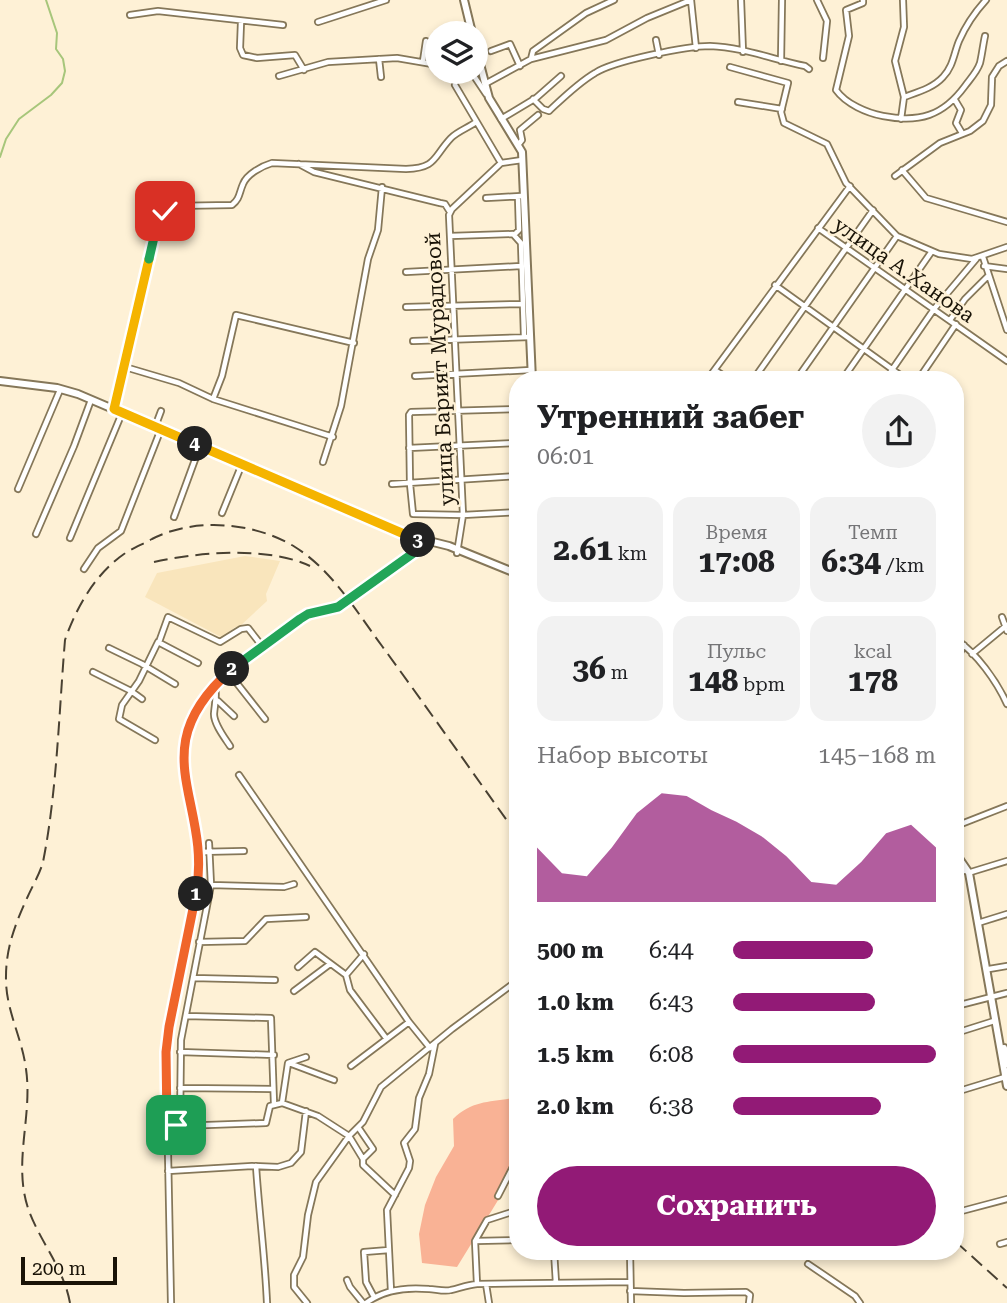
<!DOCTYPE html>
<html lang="ru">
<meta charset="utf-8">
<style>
:root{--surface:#fff;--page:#f2f2f2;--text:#202124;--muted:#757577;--accent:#921a76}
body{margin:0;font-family:"Roboto Serif",serif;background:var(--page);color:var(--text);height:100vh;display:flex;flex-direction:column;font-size:26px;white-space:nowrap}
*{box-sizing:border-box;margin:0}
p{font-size:23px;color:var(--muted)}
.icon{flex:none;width:38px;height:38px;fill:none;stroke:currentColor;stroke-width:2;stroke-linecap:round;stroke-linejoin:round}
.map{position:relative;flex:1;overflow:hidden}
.sheet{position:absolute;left:509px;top:371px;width:455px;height:889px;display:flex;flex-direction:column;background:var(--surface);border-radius:28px;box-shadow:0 4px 10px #0003}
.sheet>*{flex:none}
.controls{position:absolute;left:425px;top:21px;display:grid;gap:14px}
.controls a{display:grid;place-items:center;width:63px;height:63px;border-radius:50%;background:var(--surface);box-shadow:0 4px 10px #0003;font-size:35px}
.scale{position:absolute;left:21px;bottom:18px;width:96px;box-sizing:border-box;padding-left:7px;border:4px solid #191307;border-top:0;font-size:19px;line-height:24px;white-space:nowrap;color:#191307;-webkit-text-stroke:5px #fef1d6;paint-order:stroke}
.pin{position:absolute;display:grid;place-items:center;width:60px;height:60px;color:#fff;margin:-30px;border-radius:14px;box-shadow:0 4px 10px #0006}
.km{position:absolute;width:35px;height:35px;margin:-18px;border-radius:50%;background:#222;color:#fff;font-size:19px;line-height:35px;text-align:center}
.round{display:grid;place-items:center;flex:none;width:74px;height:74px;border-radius:37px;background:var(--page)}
.overview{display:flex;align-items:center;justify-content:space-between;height:119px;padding:0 28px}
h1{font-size:32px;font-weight:700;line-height:52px}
.stats{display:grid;grid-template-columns:repeat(3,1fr);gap:10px;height:119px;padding:7px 28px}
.stats div{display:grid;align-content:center;border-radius:18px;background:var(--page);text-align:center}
.stats b{font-size:30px;font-weight:700}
.stats small{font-size:19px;font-weight:400}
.stats p{font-size:19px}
.chart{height:196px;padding:14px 28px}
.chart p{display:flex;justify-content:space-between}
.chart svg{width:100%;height:126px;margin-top:7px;fill:var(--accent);opacity:.7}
.primary-button{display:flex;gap:14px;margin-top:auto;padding:14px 28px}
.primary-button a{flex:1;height:80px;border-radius:42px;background:var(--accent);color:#fff;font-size:28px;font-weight:700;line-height:80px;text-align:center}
ul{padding:0 28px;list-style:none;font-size:23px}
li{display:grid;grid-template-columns:112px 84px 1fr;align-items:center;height:52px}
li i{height:18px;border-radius:9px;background:var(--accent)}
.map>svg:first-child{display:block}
.built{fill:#f9e5bc}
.green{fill:#f9b295}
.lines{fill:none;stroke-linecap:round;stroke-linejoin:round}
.stream{stroke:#a7c67b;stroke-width:2}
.minor-casing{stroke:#857759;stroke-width:8}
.major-casing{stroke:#857759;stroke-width:10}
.minor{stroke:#fff;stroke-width:4.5}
.major{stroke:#fff;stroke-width:6}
.rail{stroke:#494132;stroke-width:2;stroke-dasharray:14 7;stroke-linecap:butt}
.minor-bridge-casing{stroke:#857759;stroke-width:8;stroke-linecap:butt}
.minor-bridge{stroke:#fff;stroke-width:4.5}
.split-1-casing{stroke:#fff;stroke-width:14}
.split-2-casing{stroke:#fff;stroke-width:14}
.split-3-casing{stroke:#fff;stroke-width:14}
.split-4-casing{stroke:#fff;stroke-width:14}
.split-5-casing{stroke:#fff;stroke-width:14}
.split-6-casing{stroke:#fff;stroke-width:14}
.split-1{stroke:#f0652b;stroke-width:9}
.split-2{stroke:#f0652b;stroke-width:9}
.split-3{stroke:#22a559;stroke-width:9}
.split-4{stroke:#f5b400;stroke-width:9}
.split-5{stroke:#f5b400;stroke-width:9}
.split-6{stroke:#22a559;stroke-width:9}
.labels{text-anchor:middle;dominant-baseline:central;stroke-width:5;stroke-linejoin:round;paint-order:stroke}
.street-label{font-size:21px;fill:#191307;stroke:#fef1d6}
</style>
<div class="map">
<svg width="1007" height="1303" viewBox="0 0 1007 1303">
<rect width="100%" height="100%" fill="#fef1d6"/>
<!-- built -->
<path class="built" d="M245,556L280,561L266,594L267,601L238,628L235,627L223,638L145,597L157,573Z"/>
<!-- green -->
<path class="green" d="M518,1097V1180L511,1179L457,1267L422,1263L419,1234L425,1205L436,1177L454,1146L453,1119C474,1099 491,1103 518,1097Z"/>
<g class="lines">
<!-- stream -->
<path class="stream" d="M0,157L6,139L19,119L51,95L62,83L65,71L63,59L56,49L57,33L46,0"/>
<defs>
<path id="minor" d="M691,0L696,48
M741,0L743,52
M817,0L827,21L823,58
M863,0V3L846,10L849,36L836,90C846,104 867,113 883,116C919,123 943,116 965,86C970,79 977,72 980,63C982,55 983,45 985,36
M903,0L904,27L895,61L904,97
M130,15L158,11L283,25
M241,22L240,48L243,55L257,58L295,55L304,70
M318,22L386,0
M656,40L659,55
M491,51L510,44L520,66
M379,59L381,77
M531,59L606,40L647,18L691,0
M423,61L426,41
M781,61L782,0
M730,67L788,83L781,112L784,123L827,144L846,183L897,236L939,254L972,259L1007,247
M468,72L472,73L486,94
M279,76L328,62L397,58L438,65
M485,84L531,59L533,51L586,13L614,0
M455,85L501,163L522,160
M533,99L543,109L549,111C563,98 578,83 595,73C613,61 687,46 710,46C742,47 775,60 805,66L809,69
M955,100L961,110L956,123L962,133
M738,102L782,109
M501,119L536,98L561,76
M901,119L904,97C918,92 933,88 943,77C953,67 954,53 959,41C966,25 974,13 986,0
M518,145L522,140L520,130L538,115
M299,164L314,172L440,203L445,204L450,212
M902,170L926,198L1007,222
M895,176L940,143L970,131L983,121L991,105L992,77L999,66L1007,61
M486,198L521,196
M818,228L1007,361
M515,234L519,230L518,197
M450,236L513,234L521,243
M521,243L524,336
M983,257L1007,330
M984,266L1007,269
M406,272L521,266
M775,285L907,380
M406,307L522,304
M950,320L965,299L988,276
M413,341L530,337
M125,367L179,383L213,399L333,437
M715,370L730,380
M415,376L531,370
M707,380L850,186
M753,380L873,210
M796,380L897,236
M842,380L932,251
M885,380L934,309L977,258
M918,380L956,324
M213,399L222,376L236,315L354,343
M114,409L158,220L165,211L173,206L232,205C240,199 239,193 243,184C247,174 262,166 272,163L406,169C437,168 433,157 451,138C458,131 468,128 476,122
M518,409L411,412L409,415L410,484L413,514L463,515L518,512
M155,427L161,411
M409,448L518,443
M323,462L341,406L368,259L378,230L382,187
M392,484L518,476
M18,489L60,390
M222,513L242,464
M174,517L200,446
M36,534L74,446L91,400
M70,538L122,413
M457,553L463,515L449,215L452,209L501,163
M84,569L98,548L121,531L161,429
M356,593L426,544L428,541
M1002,617L1007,631
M956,639C977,654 996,680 1007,704
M159,642L168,617L220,642L241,629L248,628L262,646
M109,648L142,664L175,684
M972,654L1007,625
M956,660L964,645
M93,672L131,691L142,699
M228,672L265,719
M215,685C217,697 215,702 214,714C214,724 224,737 230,746
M218,701L234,716
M155,740L119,719L122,705L139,681L158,642L198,663
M239,775L409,1022L430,1048
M956,826L1007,806
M198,852L244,851
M971,872L1007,861
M956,873L967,870
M211,885L284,887L294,884
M978,923L1007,914
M199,942L245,941L266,919L306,917
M298,967L315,952L346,975L364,954
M989,969L1007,966
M346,975L350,990L386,1038
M193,978L275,980
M294,991L330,964
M956,1006L1007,993
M186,1016L271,1018L274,1104
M956,1033L994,1021
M180,1052L274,1055
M306,1057L288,1063L282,1103L318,1116L349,1136L316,1182L308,1215L303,1257L294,1275V1287L307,1303
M289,1063L334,1080
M351,1066L409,1022
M180,1088L272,1089
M956,1092L1005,1077
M167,1124L180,1126L266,1123L270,1106L282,1103
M180,1126L181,1040L211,885L209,843
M358,1127L373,1149L363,1159
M256,1166C259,1212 265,1257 267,1303
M168,1171L252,1166L278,1167L291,1163L301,1152L306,1111
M395,1195L363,1165V1159L349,1136L363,1122L381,1087L452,1029L518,980
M498,1196L518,1157
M958,1212L1007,1199
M476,1241L517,1240
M1000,1244L1007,1242
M554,1251L556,1283
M630,1251L631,1303
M808,1264L855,1296L860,1303
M347,1280L350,1287L363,1303
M477,1284L475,1241L487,1220L518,1210
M486,1284L489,1303
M391,1291L387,1210L409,1168L410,1161L404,1143L415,1129L419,1098L429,1074L435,1044
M630,1291L684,1293L746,1292L750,1295L749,1303
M374,1297L366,1282L364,1252L389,1250
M171,1303L166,1052L169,1027L199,879C201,843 189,808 184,773C174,697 248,656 300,619L308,614L338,607
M366,1303C383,1290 407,1287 429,1289C435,1289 444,1292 451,1290C460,1288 467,1285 477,1284L630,1282"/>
<path id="major" d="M464,0L472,33
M476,49L489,98L522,152L532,380
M0,381L57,388L78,394L413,537L449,546L518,574
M956,854L969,873L1007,1086
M1004,1048L1007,1064"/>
</defs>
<!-- minor casing -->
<use href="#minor" class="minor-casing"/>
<!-- major casing -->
<use href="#major" class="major-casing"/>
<!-- minor -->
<use href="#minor" class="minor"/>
<!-- major -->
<use href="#major" class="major"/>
<!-- rail -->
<path class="rail" d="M154,562C199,552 268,546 310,566
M956,1242L1007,1288
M70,1303C64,1269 41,1243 29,1211C12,1164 33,1117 26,1069C22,1037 5,1009 6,976C6,947 16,922 28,896C33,885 40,873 43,862C57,792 59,711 65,640C76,608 95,574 124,554C133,548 143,544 152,539C194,517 255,522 295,547C332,570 356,611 382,646C428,709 473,773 518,836"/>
<defs>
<path id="minor-bridge" d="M338,607L356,593"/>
</defs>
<!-- minor-bridge casing -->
<use href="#minor-bridge" class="minor-bridge-casing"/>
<!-- minor-bridge -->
<use href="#minor-bridge" class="minor-bridge"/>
</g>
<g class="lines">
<defs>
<path id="split-1" d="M176,1125L167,1124L166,1052L169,1027L196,894"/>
<path id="split-2" d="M196,894C213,800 139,751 232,669"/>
<path id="split-3" d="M232,669L300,619L308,614L338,607L426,544L418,540"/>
<path id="split-4" d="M195,444L418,540"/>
<path id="split-5" d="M149,259L114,409L195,444"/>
<path id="split-6" d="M149,259L158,220L165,211"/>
</defs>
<!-- split-1 casing -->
<use href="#split-1" class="split-1-casing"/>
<!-- split-2 casing -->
<use href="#split-2" class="split-2-casing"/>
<!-- split-3 casing -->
<use href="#split-3" class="split-3-casing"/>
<!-- split-4 casing -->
<use href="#split-4" class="split-4-casing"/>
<!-- split-5 casing -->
<use href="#split-5" class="split-5-casing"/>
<!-- split-6 casing -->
<use href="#split-6" class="split-6-casing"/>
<!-- split-1 -->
<use href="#split-1" class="split-1"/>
<!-- split-2 -->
<use href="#split-2" class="split-2"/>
<!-- split-3 -->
<use href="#split-3" class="split-3"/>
<!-- split-4 -->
<use href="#split-4" class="split-4"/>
<!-- split-5 -->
<use href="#split-5" class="split-5"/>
<!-- split-6 -->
<use href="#split-6" class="split-6"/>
</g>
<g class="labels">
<!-- street labels -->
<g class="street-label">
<text transform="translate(904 270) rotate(35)">улица А.Ханова</text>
<text transform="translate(440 369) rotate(-93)">улица Барият Мурадовой</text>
</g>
</g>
</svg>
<div class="controls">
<a><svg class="icon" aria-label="layers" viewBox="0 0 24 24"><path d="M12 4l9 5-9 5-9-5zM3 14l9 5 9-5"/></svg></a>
</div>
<div class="scale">200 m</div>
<div class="pin" style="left:176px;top:1125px;background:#1e9e55"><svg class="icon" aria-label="arrive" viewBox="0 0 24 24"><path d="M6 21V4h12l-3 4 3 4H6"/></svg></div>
<div class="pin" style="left:165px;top:211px;background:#d93025"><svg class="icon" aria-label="check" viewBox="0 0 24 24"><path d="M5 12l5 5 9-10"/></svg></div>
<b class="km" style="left:196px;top:894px">1</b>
<b class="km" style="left:232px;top:669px">2</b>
<b class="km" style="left:418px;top:540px">3</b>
<b class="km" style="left:195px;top:444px">4</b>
<section class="sheet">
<div class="overview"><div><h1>Утренний забег</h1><p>06:01</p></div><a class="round"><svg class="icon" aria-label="share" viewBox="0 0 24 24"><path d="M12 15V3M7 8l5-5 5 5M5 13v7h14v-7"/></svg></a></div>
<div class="stats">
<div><b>2.61<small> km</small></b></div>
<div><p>Время</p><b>17:08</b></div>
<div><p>Темп</p><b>6:34<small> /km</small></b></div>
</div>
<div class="stats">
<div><b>36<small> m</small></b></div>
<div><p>Пульс</p><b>148<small> bpm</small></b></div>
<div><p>kcal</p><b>178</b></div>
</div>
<div class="chart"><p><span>Набор высоты</span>145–168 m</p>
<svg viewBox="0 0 160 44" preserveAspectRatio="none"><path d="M0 44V25L10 34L20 35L30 25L40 13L50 6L60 7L70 12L80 16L90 21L100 28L110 37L120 38L130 30L140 20L150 17L160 25V44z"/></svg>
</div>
<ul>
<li><b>500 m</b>6:44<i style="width:69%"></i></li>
<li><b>1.0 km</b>6:43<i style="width:70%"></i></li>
<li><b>1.5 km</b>6:08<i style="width:100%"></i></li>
<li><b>2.0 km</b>6:38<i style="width:73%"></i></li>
</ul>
<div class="primary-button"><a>Сохранить</a></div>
</section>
</div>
